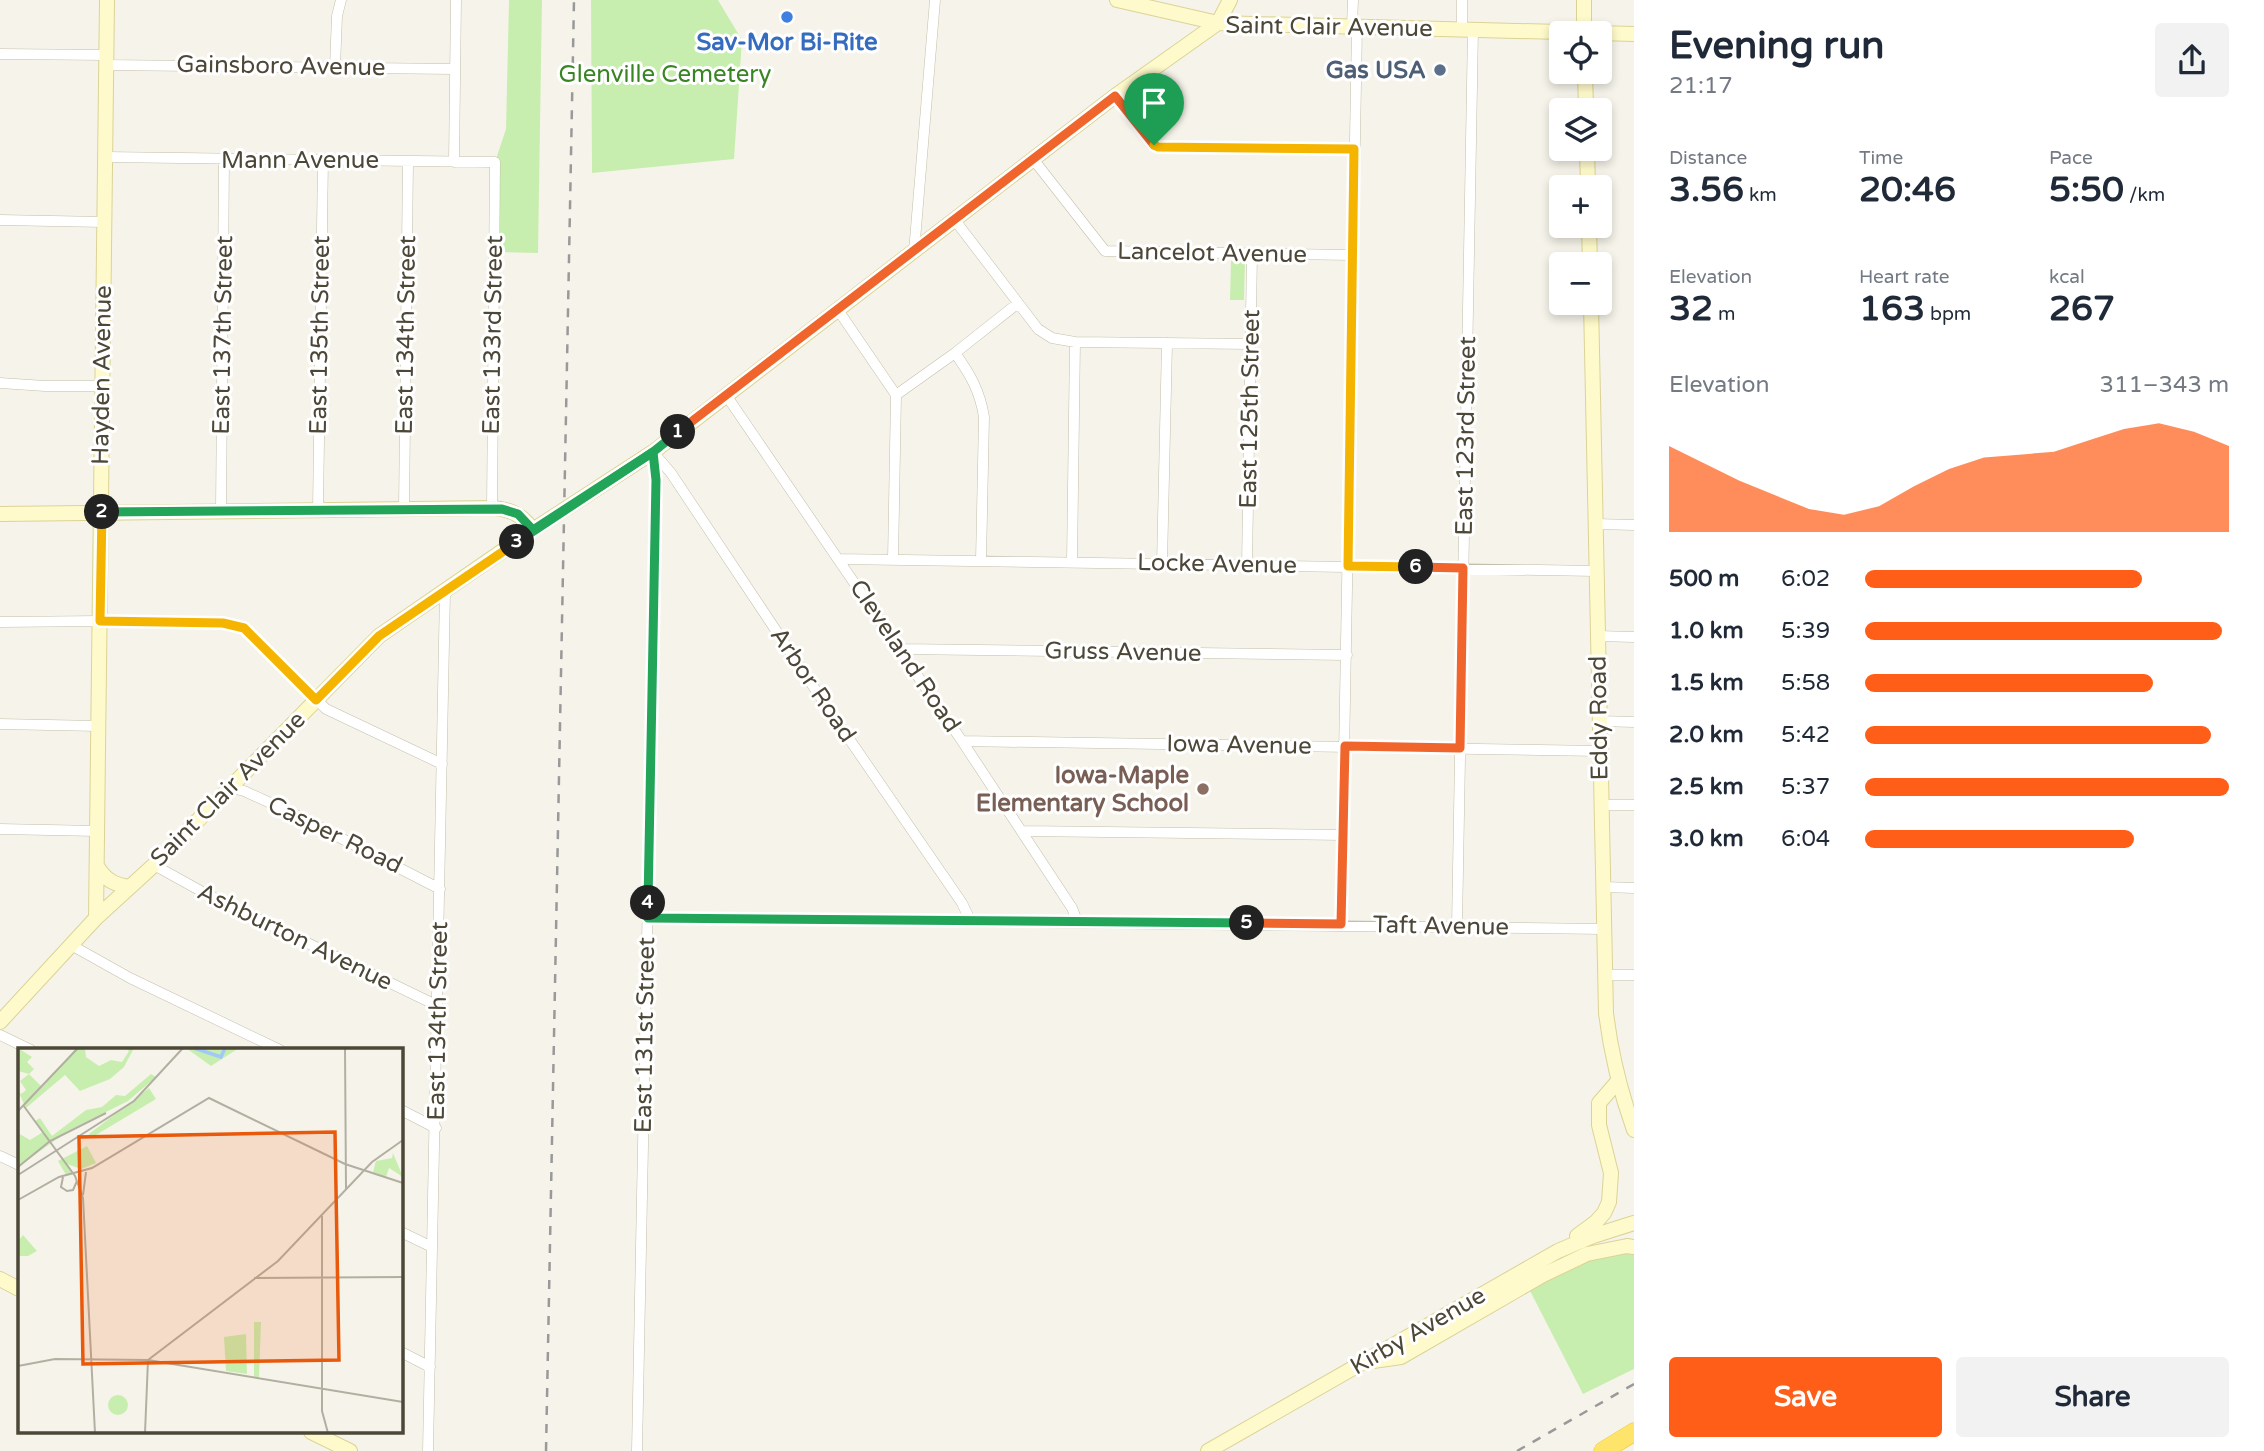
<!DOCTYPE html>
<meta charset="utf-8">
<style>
:root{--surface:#fff;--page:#f2f2f3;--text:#1f2937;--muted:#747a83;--accent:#ff5e18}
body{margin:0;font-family:"Varela Round",sans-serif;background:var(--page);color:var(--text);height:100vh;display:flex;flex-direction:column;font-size:26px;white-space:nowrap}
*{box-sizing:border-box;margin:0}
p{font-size:23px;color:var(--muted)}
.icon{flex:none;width:38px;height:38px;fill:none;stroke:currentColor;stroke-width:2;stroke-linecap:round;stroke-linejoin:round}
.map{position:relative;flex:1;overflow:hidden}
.panel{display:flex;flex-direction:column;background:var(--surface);width:630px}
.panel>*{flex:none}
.buttons{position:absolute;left:1549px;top:21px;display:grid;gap:14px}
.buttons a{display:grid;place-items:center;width:63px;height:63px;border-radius:7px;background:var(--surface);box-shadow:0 4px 10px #0003;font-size:35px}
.pin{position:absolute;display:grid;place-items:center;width:60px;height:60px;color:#fff;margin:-72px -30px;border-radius:50% 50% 50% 0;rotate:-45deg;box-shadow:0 0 7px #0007}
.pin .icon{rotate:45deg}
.km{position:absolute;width:35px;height:35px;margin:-18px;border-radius:50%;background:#222;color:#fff;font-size:19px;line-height:35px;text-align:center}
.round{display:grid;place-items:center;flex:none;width:74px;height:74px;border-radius:7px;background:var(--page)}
.headline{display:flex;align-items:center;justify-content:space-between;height:119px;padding:0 35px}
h1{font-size:38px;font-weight:700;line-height:52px}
.figures{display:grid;grid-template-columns:repeat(3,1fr);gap:10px;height:119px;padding:7px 35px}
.figures div{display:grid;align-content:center}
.figures b{font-size:35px;font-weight:700}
.figures small{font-size:19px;font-weight:400}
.figures p{font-size:19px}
.chart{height:196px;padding:14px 35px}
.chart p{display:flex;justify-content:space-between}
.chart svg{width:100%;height:126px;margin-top:7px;fill:var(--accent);opacity:.7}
.button{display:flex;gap:14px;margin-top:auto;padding:14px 35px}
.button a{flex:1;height:80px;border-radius:7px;background:var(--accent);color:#fff;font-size:28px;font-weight:700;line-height:80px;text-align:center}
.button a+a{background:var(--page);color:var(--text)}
ul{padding:0 35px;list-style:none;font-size:23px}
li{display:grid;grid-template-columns:112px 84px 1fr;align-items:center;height:52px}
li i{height:18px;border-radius:9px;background:var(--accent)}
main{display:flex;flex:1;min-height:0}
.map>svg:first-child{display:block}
.green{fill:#c8eeaf}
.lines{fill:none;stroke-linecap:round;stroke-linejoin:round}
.street-casing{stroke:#c3bfab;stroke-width:11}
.secondary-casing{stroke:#dbd396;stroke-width:16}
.highway-casing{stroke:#edc32d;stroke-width:19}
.street{stroke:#fff;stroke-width:10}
.secondary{stroke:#fffacb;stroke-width:14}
.highway{stroke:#ffe46c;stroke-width:18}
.rail{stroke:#999;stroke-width:2.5;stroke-dasharray:9 9;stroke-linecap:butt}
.split-1-casing{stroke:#fff;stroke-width:14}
.split-2-casing{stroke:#fff;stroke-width:14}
.split-3-casing{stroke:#fff;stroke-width:14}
.split-4-casing{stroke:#fff;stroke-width:14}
.split-5-casing{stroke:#fff;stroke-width:14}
.split-6-casing{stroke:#fff;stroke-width:14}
.split-7-casing{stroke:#fff;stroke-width:14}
.split-1{stroke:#f0652b;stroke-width:9}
.split-2{stroke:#22a559;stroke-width:9}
.split-3{stroke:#f5b400;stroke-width:9}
.split-4{stroke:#22a559;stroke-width:9}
.split-5{stroke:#22a559;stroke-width:9}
.split-6{stroke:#f0652b;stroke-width:9}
.split-7{stroke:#f5b400;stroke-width:9}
.shop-dot{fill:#3f7fe0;stroke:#fff;stroke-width:2.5}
.service-dot{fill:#5c6f8a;stroke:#fff;stroke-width:2.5}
.education-dot{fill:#8d6e63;stroke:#fff;stroke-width:2.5}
.labels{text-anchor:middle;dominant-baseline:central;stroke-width:6;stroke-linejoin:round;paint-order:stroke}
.street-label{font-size:24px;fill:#4c4737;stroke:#fff}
.shop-label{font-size:24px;font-weight:bold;fill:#366cbe;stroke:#fff}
.service-label{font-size:24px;font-weight:bold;fill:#4e5e75;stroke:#fff;text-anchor:end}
.park-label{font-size:24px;fill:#398523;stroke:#fff}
.education-label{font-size:24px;font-weight:bold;fill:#785e54;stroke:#fff;text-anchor:end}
.inset-river{fill:none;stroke:#a2c8f8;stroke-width:3.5}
.inset-road{fill:none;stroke:#b2afa2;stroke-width:2}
.view{fill:#e8590c;fill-opacity:0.15;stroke:#e8590c;stroke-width:3.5}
.inset-edge{fill:none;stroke:#4c4737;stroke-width:3.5}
</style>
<main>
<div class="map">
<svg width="1634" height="1451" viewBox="0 0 1634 1451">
<rect width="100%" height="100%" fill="#f6f4ea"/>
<!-- green -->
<path class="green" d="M509,0H542L538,253L494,252L495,162L506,129Z
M591,0H718L742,40L734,159L592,173Z
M1231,261H1245L1244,300H1230Z
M1634,1247V1369L1583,1394L1527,1285L1587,1254Z"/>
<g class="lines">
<defs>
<path id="street" d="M1352,27L1353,0
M1462,29V0
M0,54L107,55
M107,65L455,69
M335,67L337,16L341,0
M1115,96L1154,145L1158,147L1354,149
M105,157L495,162L492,508
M1033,159L1105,251L1352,255
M454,162L456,0
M954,219L1038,329L1052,338L1075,342L1250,344
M0,220L104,222
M914,252L935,0
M838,310L896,395L893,560
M955,353C970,374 980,391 984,417L981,561
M0,383L45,386H102
M726,395L962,741L1072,908L1077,921
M896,395L955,353L1017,304
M653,452L671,473L821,698L962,903L970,920
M404,509L408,161
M318,510L323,159
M221,511L224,159
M1596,524L1634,525
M838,559L1596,571
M1072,562L1075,342
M1162,564L1167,343
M1247,565L1252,254
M0,622L100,621L223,623L244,628L326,709L442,764
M1597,636L1634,637
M899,649L1347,655
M1599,721L1634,722
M0,724L98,726
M962,741L1600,751
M229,787L244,791L290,812L440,889
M1601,805H1634
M0,829L97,831
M1022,831L1343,835
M154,865L208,895L438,1006
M1604,887L1634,888
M648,918L1605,929
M1341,924L1357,27
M1457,926L1473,29
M71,945L130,978L280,1050
M1606,975H1634
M0,1035L31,1050
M401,1110L436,1128
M0,1156L19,1165
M401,1232L432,1247
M401,1352L430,1367
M428,1451L445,592
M637,1451L655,535L656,475L653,452"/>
<path id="secondary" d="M1117,0L1218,23L1634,34
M1584,0V33
M1585,72L1586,110
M1587,149L1588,187
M1589,226L1590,264
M1591,303L1606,1013C1611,1054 1620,1091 1634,1130
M0,514L492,508C511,509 522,515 533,530
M97,866C105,880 115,885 130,887
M96,918L107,0
M0,1022L96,918L154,865L379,636L533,530L653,452L1115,96L1218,23L1230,0
M1577,1236L1596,1222L1604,1213L1609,1202L1611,1173L1599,1125V1103L1618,1081
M0,1279L19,1289
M1373,1361L1401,1357L1543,1275L1587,1254L1627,1246L1634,1247
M311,1432L350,1451
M1208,1451L1558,1251L1593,1236L1634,1223"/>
<path id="highway" d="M1603,1451L1634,1432"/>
</defs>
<!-- street casing -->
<use href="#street" class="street-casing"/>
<!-- secondary casing -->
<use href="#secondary" class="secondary-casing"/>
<!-- highway casing -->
<use href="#highway" class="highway-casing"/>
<!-- street -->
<use href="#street" class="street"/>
<!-- secondary -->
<use href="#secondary" class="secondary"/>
<!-- highway -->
<use href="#highway" class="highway"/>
<!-- rail -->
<path class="rail" d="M546,1451L574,0
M1517,1451L1634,1384"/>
</g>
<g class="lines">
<defs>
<path id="split-1" d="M678,432L1115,96L1154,145"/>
<path id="split-2" d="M102,512L502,509L518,514L533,530L653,452L678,432"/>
<path id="split-3" d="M102,512L100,621L223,623L244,628L316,700L379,636L517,542"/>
<path id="split-4" d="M517,542L653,452L656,480L648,903"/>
<path id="split-5" d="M648,903V918L1247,923"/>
<path id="split-6" d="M1247,923L1341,924L1345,746L1460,748L1463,568L1416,567"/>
<path id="split-7" d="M1154,145L1158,147L1354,149L1348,566L1416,567"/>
</defs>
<!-- split-1 casing -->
<use href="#split-1" class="split-1-casing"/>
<!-- split-2 casing -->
<use href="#split-2" class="split-2-casing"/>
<!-- split-3 casing -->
<use href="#split-3" class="split-3-casing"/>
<!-- split-4 casing -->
<use href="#split-4" class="split-4-casing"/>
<!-- split-5 casing -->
<use href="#split-5" class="split-5-casing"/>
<!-- split-6 casing -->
<use href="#split-6" class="split-6-casing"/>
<!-- split-7 casing -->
<use href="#split-7" class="split-7-casing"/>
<!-- split-1 -->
<use href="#split-1" class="split-1"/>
<!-- split-2 -->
<use href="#split-2" class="split-2"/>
<!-- split-3 -->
<use href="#split-3" class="split-3"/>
<!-- split-4 -->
<use href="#split-4" class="split-4"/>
<!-- split-5 -->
<use href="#split-5" class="split-5"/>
<!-- split-6 -->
<use href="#split-6" class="split-6"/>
<!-- split-7 -->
<use href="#split-7" class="split-7"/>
</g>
<!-- markers -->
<circle class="shop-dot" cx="787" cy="17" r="7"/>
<circle class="service-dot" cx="1440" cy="70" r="7"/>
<circle class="education-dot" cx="1203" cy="789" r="7"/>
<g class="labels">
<!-- street labels -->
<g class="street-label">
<text transform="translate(1329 27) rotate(1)">Saint Clair Avenue</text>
<text transform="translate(281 66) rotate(1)">Gainsboro Avenue</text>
<text x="300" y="160">Mann Avenue</text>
<text transform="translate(1212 253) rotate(1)">Lancelot Avenue</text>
<text transform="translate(223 335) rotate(-89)">East 137th Street</text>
<text transform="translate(320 335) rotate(-89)">East 135th Street</text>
<text transform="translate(406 335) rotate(-89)">East 134th Street</text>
<text transform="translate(493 335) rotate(-89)">East 133rd Street</text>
<text transform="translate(102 375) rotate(-89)">Hayden Avenue</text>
<text transform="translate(1250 409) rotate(-89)">East 125th Street</text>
<text transform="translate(1466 436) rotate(-89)">East 123rd Street</text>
<text transform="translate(1217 564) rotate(1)">Locke Avenue</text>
<text transform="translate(1123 652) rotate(1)">Gruss Avenue</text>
<text transform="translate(905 656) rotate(56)">Cleveland Road</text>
<text transform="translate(813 685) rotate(56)">Arbor Road</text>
<text transform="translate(1599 718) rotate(-91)">Eddy Road</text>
<text transform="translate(1239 745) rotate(1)">Iowa Avenue</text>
<text transform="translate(228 789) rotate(-45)">Saint Clair Avenue</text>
<text transform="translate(335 835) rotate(26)">Casper Road</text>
<text transform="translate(1441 926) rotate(1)">Taft Avenue</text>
<text transform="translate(295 937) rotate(26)">Ashburton Avenue</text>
<text transform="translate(438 1021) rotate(-89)">East 134th Street</text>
<text transform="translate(645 1035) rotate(-89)">East 131st Street</text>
<text transform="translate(1418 1331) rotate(-30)">Kirby Avenue</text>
</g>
<!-- shop labels -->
<g class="shop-label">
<text x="787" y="42">Sav-Mor Bi-Rite</text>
</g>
<!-- service labels -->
<g class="service-label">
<text x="1426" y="70">Gas USA</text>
</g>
<!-- park labels -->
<g class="park-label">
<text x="665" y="74">Glenville Cemetery</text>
</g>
<!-- education labels -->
<g class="education-label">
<text x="1189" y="775">Iowa-Maple<tspan x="1189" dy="28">Elementary School</tspan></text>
</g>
</g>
<!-- overview -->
<g transform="translate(18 1048)">
<rect width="385" height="385" fill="#f6f4ea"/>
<path d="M0,0L14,9L9,14L16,21L11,26L24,39L58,0H67L68,9L81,18L93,12L104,14L111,3L107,0H116L106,19L92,31L62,43L47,27L8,60L0,43L3,46L8,42L2,33L11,26L0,23ZM168,0H221L193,18ZM133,26L138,29L110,53L50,83L0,119V85L12,92L25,84L17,73L22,70L34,88L68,62L84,59L98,47L107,48ZM131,40L138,51L73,90L71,86ZM69,98L78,115L63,121L49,116L55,126L48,127L40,113ZM375,105L385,129L371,120L368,129L355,124L358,113L374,110ZM5,187L19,203L10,208H0V193ZM236,274H243L241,330L236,329ZM228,286L229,326L208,323L206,289ZM90 357a10 10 0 1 1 20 0a10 10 0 1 1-20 0Z" fill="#c8eeaf"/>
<path class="inset-river" d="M176,0L203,9L207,0"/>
<path class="inset-road" d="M327,0L328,141M5,57L57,128L65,150L77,385M0,63L60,0M0,119L32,93L88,65M0,127L116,53L165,0M45,129L43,139L49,143L55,142L59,133M65,147L68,124M0,152L41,129L74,120L191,50L327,116L385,135M304,168V363L310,385M236,230L385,229M0,318L37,311L130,312L385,354M127,385L130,312L260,213L354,114L385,92"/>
<path class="view" d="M317,84L321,312L65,316L61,89Z"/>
<rect width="385" height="385" class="inset-edge"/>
</g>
</svg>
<div class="buttons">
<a><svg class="icon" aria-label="locate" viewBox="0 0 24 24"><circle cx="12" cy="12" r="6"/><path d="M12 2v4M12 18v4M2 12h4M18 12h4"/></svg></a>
<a><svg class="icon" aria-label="layers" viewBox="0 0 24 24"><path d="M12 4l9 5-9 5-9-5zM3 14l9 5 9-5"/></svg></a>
<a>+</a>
<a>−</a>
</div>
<div class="pin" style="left:1154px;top:145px;background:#1e9e55"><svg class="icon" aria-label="arrive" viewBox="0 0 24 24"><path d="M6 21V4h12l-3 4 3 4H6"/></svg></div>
<b class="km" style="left:678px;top:432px">1</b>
<b class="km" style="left:102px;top:512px">2</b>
<b class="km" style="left:517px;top:542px">3</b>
<b class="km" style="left:648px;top:903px">4</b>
<b class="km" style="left:1247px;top:923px">5</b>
<b class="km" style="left:1416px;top:567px">6</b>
</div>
<section class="panel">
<div class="headline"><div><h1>Evening run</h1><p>21:17</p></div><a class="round"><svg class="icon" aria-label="share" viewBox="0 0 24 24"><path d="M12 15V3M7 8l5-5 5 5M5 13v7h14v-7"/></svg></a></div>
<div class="figures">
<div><p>Distance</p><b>3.56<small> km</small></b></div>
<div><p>Time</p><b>20:46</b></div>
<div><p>Pace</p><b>5:50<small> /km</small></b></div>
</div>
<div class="figures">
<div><p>Elevation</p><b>32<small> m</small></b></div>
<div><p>Heart rate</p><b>163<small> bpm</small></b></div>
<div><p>kcal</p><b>267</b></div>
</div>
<div class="chart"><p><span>Elevation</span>311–343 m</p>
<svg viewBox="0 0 160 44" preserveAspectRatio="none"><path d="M0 44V14L10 20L20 26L30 31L40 36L50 38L60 35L70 28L80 22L90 18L100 17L110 16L120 12L130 8L140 6L150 9L160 14V44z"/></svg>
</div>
<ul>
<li><b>500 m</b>6:02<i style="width:76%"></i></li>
<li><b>1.0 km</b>5:39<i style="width:98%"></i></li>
<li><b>1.5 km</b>5:58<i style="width:79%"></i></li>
<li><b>2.0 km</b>5:42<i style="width:95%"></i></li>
<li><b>2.5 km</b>5:37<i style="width:100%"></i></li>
<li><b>3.0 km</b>6:04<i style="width:74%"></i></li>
</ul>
<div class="button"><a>Save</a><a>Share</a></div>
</section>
</main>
